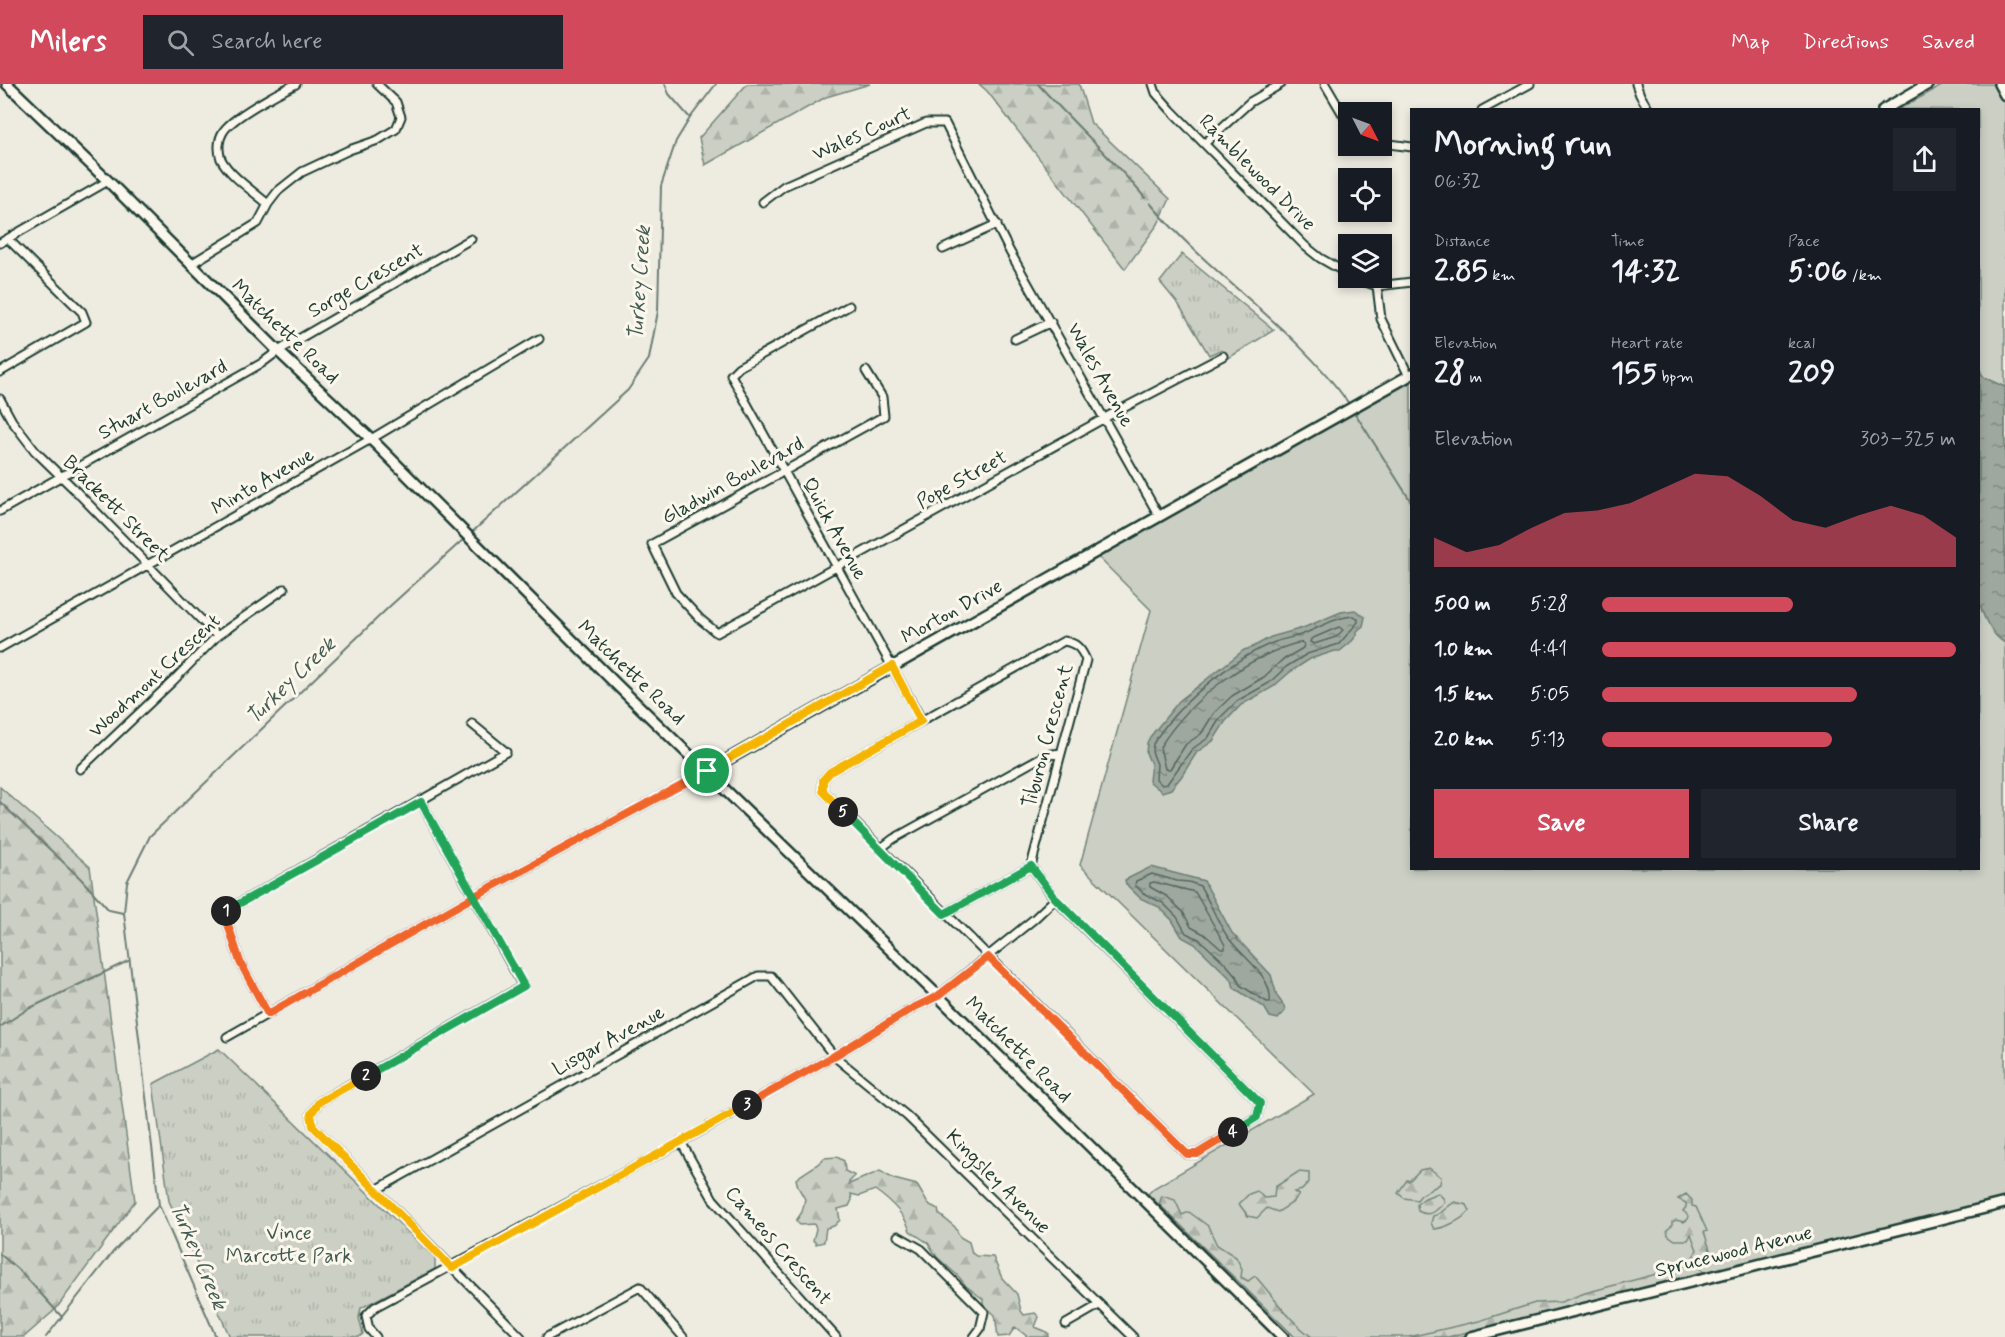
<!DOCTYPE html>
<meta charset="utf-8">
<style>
:root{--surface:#171b24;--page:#20242c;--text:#f1f3f6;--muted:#9ea1a6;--accent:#d1495b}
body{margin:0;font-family:Mynerve,sans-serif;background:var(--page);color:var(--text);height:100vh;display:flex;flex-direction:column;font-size:22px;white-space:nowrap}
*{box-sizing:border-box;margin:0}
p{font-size:20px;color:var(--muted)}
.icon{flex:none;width:33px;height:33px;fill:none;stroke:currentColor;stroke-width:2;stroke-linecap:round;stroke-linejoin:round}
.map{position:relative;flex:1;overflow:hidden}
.panel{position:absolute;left:1410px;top:24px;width:570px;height:762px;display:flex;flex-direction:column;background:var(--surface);border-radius:0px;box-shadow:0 3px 9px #0003}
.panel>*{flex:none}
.needle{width:39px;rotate:132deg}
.tools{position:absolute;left:1338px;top:18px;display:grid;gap:12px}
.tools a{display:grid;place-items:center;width:54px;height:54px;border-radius:0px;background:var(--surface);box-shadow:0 3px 9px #0003;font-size:30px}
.pin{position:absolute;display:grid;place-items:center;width:51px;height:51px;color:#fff;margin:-26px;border:3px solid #fff;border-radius:50%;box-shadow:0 2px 6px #0007}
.km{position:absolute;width:30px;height:30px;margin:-15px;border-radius:50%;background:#222;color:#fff;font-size:16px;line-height:30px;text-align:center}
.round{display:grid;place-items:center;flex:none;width:63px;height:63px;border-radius:0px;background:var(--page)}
.overview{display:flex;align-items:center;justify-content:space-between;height:102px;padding:0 24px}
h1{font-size:33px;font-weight:700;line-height:45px}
.metrics{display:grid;grid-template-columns:repeat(3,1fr);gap:9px;height:102px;padding:6px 24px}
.metrics div{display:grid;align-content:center}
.metrics b{font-size:30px;font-weight:700}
.metrics small{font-size:16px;font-weight:400}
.metrics p{font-size:16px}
.chart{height:168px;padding:12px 24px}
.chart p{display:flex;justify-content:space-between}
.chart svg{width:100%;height:108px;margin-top:6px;fill:var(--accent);opacity:.7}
.primary-button{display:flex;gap:12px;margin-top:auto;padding:12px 24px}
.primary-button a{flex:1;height:69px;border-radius:0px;background:var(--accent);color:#fff;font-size:24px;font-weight:700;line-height:69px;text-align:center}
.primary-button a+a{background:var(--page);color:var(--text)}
ul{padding:0 24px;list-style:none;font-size:20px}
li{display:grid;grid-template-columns:96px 72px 1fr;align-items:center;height:45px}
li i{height:15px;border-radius:8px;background:var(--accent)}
header{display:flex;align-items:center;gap:36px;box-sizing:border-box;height:84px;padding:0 30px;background:var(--accent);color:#fff}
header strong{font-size:28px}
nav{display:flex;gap:33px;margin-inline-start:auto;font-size:21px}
.search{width:420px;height:54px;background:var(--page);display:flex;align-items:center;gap:15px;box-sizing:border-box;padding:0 21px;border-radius:0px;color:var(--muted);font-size:22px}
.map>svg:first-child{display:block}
.grass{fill:#cbcfc4;stroke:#75867c;stroke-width:1.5}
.forest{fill:url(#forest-firs);stroke:#75867c;stroke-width:1.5}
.park{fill:url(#park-tufts);stroke:#75867c;stroke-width:1.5}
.water{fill:url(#water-ripples);stroke:#6c7d74;stroke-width:1.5}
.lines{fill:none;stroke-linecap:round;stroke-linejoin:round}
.shore{stroke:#52685f;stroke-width:1.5}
.stream{stroke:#6c7d74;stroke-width:2}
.street-casing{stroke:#1f3d34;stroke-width:11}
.secondary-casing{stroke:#1f3d34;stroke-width:14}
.street{stroke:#fbf7ec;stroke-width:7}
.secondary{stroke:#fbf7ec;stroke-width:9}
.split-1-casing{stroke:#fff;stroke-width:12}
.split-2-casing{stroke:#fff;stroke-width:12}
.split-3-casing{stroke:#fff;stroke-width:12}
.split-4-casing{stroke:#fff;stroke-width:12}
.split-5-casing{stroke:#fff;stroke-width:12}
.split-6-casing{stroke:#fff;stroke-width:12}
.split-1{stroke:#f0652b;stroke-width:8}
.split-2{stroke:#22a559;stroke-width:8}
.split-3{stroke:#f5b400;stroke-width:8}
.split-4{stroke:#f0652b;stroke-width:8}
.split-5{stroke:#22a559;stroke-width:8}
.split-6{stroke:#f5b400;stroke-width:8}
.labels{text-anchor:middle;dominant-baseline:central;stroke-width:6;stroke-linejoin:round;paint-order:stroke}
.street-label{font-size:20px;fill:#1f3d34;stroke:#fbf7ec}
.park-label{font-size:20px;fill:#415a51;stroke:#fbf7ec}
.water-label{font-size:21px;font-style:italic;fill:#455d54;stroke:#fbf7ec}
</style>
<header>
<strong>Milers</strong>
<div class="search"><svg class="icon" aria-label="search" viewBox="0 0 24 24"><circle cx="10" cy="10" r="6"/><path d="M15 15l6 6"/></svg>Search here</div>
<nav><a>Map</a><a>Directions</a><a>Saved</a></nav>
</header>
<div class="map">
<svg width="2005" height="1253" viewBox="0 0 2005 1253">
<defs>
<pattern id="forest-firs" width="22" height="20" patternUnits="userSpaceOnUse" patternTransform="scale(1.5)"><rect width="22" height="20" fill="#cbcfc4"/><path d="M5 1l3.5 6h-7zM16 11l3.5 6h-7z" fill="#aeb3a9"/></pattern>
<pattern id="park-tufts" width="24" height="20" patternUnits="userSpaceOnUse" patternTransform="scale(1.5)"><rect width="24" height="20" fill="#cbcfc4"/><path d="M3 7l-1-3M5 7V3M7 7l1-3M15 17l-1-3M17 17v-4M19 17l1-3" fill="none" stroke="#aeb3a9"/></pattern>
<pattern id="water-ripples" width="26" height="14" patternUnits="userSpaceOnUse" patternTransform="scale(1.5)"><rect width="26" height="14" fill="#9fa89f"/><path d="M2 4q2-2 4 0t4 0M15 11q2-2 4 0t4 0" fill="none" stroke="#818a82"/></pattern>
</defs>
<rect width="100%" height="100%" fill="#eeece1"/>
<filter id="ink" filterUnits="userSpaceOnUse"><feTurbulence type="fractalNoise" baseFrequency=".0167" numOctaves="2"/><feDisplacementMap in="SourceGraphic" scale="12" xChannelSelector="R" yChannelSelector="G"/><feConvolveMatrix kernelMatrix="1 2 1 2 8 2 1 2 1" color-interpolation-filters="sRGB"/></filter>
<g filter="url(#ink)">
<!-- grass -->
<path class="grass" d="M1945,0H1993L2005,21V1114L1459,1253H1295L1148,1110L1154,1104L1314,1010L1080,781L1151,526L1098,473L1411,298L1412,784H1978V26L1899,25Z"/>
<!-- forest -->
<path class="forest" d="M747,0H870L826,13L705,81L699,54Z
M979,0H1079L1091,39L1170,115L1158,140L1125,185L987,7Z
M0,703L90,783L135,1117L56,1225L24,1253H0Z
M837,1073L844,1077L845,1087L855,1092L849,1098V1100L880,1087L894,1095L917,1101L928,1120L938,1125L939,1130L955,1143L960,1153L969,1158L972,1169L976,1172L993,1173L1002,1194L1017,1210L1021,1227L1024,1231L1035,1229L1039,1233L1035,1243L1045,1247L1049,1250L1048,1253H1028L1015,1243L1009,1252L998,1253L995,1231L983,1220V1215L966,1202L959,1193L937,1173L928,1159L910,1147C905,1130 889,1116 875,1106L859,1112L851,1110L852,1116L849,1122L838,1125L840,1136L834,1142L826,1144L824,1158L816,1160L813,1156L816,1145L814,1140L800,1141L796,1137L802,1128L805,1115L798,1103L796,1095C805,1087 817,1083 824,1074Z
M1429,1084L1441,1093L1440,1100L1421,1111L1417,1116L1404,1114L1398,1109L1407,1096L1409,1097L1420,1086Z
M1298,1088L1309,1089V1098L1302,1106L1294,1108L1299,1111L1292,1119L1278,1128L1267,1124L1257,1134L1248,1132L1239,1120L1249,1110L1257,1107L1264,1114L1274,1113L1275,1103Z
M1438,1109L1443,1114L1445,1118C1436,1127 1430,1134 1418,1127L1417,1120L1425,1114Z
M1686,1110L1692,1116V1122L1696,1123L1707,1147L1704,1148L1713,1174L1709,1176L1693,1173L1697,1166L1691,1150L1688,1156H1675L1668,1151L1667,1146L1672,1142V1138L1676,1136L1684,1138L1688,1135L1689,1132L1683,1127L1686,1123V1119L1678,1115Z
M1162,1112L1175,1116L1182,1131L1189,1128L1208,1142L1217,1161L1236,1173L1242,1185L1241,1193L1248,1197L1255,1192C1274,1213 1288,1236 1312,1253H1295L1159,1120Z
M1455,1118L1467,1121L1470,1127C1461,1136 1446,1144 1434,1145L1431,1139L1433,1132C1442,1130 1447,1122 1455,1118Z
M1698,1179L1703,1188L1448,1253H1409L1479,1237L1535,1219L1561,1218L1585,1209Z"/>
<!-- park -->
<path class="park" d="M1182,170L1274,246L1227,275L1220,266L1209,271L1179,221L1160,198Z
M219,965L435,1174V1185L361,1224L359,1234L363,1250L359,1253H230L169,1117L153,1000Z"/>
<!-- water -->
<path class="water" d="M1979,283L1983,293L2005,303V559C1991,551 1982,531 1979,516Z
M1355,526L1365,533L1363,542L1357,547V551L1352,557L1340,567H1335L1310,575L1290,588L1273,603L1241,621L1225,638L1213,657L1197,668L1181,693L1171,705L1162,708L1149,697L1151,680L1146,669L1147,659L1150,653L1179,617L1244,566L1251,564L1271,553L1303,544L1341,528Z
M1151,783L1204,797L1232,849L1271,891L1277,912L1284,922L1285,927L1278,935L1270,933L1264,923L1234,904L1232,896L1195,860L1182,853L1172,836L1159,823L1140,814L1126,800L1125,796Z"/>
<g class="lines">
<!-- shore -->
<path class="shore" d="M1354,532L1358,535V538L1339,560L1307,570L1286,583L1269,599L1237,617L1220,634L1208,654L1192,665L1167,700L1162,701L1156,695L1157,680L1152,668L1153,660C1176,621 1233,574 1275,558C1285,554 1297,553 1306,549C1322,542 1337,533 1354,532Z
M1339,543L1343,546L1336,553L1314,560L1310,558L1311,555Z
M1301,558L1304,560L1303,564L1281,577L1264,593L1232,612L1214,629L1201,650L1186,660L1170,685H1165L1160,663C1190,615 1247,572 1301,558Z
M1152,790L1177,797L1189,798L1200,802C1210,818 1217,837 1227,852C1241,873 1273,891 1270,918H1267L1240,901L1237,893L1225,879L1199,855L1186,849L1177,833L1163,819L1143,809L1135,801L1136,797Z
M1154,798L1195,808L1225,861V865H1221L1204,850L1191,843L1183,828L1168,813L1150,803V799Z"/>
<!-- stream -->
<path class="stream" d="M665,0L669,10L690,34
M1038,0C1073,39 1112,74 1145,114
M1150,119C1211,192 1294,242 1350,321
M1353,326L1412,419
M469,451L628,306L649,275L658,227L661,102L676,57L690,34L716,0
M0,718L81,795L109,826L123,829
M0,943L28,925L128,877
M0,1170L22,1189L62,1233
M46,1253L113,1168L159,1121
M216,1253L159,1121L124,829L127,798L150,752L390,522L465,454"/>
<defs>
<path id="street" d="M1153,0L1156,9L1171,26L1305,162L1320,174L1348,190
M1325,0L1348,39
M1636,0L1640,11L1649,26
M1482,26L1530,0
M1205,59L1250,18L1281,0
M1382,59L1412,63
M763,118L784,102L926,39H945L1010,168L1159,432
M268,120C254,108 229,91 221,75C218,67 218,56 223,48C232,33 279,8 296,0
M0,159L108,97
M943,165L997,140
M191,180L258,139L268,120L278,107L302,88L349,66L378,56L396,45L401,33L396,18L377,0
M1354,194L1377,202L1381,235L1409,292
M1377,202L1412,198
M849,222L739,283L731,291L922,637
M1015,255L1051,238
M866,287L882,313L884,332L652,460L676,509L700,535L717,549L1112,330L1223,272
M0,288L86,238L82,228L8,155
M0,315L12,337L35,367L73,404L217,552
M0,427L262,279L278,267L471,155
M1064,557C1076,559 1081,564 1086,576L1031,782L1055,815L1260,1019L1257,1033L1197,1070H1187L823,707V696L830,688Z
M0,564L371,355L539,255
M80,685L173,597L217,552L284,505
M421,718L523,902L319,1018L311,1030L313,1042L521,1253
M880,765L893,755L1045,671L1061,669
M944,830L1031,782
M268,930L240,878L224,828L506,668L472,640
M227,953L473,813L707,687
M681,1058L713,1115L836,1253
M376,1106L758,892H771L834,972L907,1032L1133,1253
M898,1152L921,1165L984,1228L980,1245L974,1253
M1066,1240L1099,1221
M376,1253L369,1245L366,1232L375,1223L681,1058L834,972L913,924L938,912L1034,835L1055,815
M547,1253L640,1203L683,1253"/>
<path id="secondary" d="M7,0L108,97L278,267L371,355L617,601L938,912L1283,1253
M1999,0L2005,11
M1883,26L1928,0
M707,687L1412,290
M1471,1253L2005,1119"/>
</defs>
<!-- street casing -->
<use href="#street" class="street-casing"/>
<!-- secondary casing -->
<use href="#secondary" class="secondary-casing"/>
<!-- street -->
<use href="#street" class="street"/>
<!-- secondary -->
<use href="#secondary" class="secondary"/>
</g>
</g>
<g class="lines" filter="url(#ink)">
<defs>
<path id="split-1" d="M226,827L224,828L240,878L268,930L473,813L707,687"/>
<path id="split-2" d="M226,827L421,718L524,902L366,992"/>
<path id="split-3" d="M366,992L319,1018L311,1030L313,1042L452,1184L747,1021"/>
<path id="split-4" d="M747,1021L834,972L913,924L938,912L988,873L1187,1070H1197L1233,1048"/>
<path id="split-5" d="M843,728L944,830L1031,782L1055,814L1260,1019L1257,1033L1233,1048"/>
<path id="split-6" d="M707,687L892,582L921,637L830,688L823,696V707L843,728"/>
</defs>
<!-- split-1 casing -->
<use href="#split-1" class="split-1-casing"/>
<!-- split-2 casing -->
<use href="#split-2" class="split-2-casing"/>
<!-- split-3 casing -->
<use href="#split-3" class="split-3-casing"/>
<!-- split-4 casing -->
<use href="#split-4" class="split-4-casing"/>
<!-- split-5 casing -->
<use href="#split-5" class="split-5-casing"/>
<!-- split-6 casing -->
<use href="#split-6" class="split-6-casing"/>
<!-- split-1 -->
<use href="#split-1" class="split-1"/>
<!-- split-2 -->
<use href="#split-2" class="split-2"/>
<!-- split-3 -->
<use href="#split-3" class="split-3"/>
<!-- split-4 -->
<use href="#split-4" class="split-4"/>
<!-- split-5 -->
<use href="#split-5" class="split-5"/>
<!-- split-6 -->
<use href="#split-6" class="split-6"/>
</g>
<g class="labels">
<!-- street labels -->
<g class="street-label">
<text transform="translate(862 50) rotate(-24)">Wales Court</text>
<text transform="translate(1257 89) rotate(45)">Ramblewood Drive</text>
<text transform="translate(366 197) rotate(-30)">Sorge Crescent</text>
<text transform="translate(285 248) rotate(44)">Matchette Road</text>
<text transform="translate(1100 291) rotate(61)">Wales Avenue</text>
<text transform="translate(163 316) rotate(-29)">Stuart Boulevard</text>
<text transform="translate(962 396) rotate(-29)">Pope Street</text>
<text transform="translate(733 397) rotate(-29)">Gladwin Boulevard</text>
<text transform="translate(263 398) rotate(-30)">Minto Avenue</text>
<text transform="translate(116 425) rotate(45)">Brackett Street</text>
<text transform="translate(834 445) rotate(61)">Quick Avenue</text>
<text transform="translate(952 528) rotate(-29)">Morton Drive</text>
<text transform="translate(631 589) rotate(44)">Matchette Road</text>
<text transform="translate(155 592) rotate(-43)">Woodmont Crescent</text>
<text transform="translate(1048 652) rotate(-75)">Tiburon Crescent</text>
<text transform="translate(609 957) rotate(-29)">Lisgar Avenue</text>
<text transform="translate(1018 966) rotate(45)">Matchette Road</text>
<text transform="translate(998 1098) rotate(45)">Kingsley Avenue</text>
<text transform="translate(778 1162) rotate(49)">Cameos Crescent</text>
<text transform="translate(1734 1168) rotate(-14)">Sprucewood Avenue</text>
</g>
<!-- park labels -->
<g class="park-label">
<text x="289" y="1149">Vince<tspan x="289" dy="23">Marcotte Park</tspan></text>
</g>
<!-- water labels -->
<g class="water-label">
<text transform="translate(640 199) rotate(-86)">Turkey Creek</text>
<text transform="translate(291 597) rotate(-44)">Turkey Creek</text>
<text transform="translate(198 1172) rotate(67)">Turkey Creek</text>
</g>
</g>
</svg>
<div class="tools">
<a><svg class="needle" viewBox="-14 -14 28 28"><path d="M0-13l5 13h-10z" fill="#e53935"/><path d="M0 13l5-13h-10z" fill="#9ea1a6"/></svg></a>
<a><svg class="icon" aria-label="locate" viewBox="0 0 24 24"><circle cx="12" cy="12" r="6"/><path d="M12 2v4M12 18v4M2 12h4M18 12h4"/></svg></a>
<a><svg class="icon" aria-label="layers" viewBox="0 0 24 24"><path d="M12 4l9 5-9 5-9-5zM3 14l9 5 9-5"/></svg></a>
</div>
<div class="pin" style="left:707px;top:687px;background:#1e9e55"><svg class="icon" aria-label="arrive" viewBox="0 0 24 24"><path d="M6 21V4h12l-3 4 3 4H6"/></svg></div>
<b class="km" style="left:226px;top:827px">1</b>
<b class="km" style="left:366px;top:992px">2</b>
<b class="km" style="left:747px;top:1021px">3</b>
<b class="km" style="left:1233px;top:1048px">4</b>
<b class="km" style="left:843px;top:728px">5</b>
<section class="panel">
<div class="overview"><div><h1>Morning run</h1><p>06:32</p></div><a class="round"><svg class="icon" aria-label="share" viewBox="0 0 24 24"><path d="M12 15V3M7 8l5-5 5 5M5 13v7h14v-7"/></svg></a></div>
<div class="metrics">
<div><p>Distance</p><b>2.85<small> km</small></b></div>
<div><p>Time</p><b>14:32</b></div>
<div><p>Pace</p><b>5:06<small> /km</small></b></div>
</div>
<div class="metrics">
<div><p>Elevation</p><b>28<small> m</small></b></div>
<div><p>Heart rate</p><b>155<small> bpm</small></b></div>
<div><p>kcal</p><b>209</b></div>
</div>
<div class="chart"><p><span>Elevation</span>303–325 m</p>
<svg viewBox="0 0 160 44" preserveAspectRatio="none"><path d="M0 44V32L10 38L20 35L30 28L40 22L50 21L60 18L70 12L80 6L90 7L100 15L110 25L120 28L130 23L140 19L150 23L160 32V44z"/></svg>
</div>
<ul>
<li><b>500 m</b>5:28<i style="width:54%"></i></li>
<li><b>1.0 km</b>4:41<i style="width:100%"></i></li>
<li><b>1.5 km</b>5:05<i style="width:72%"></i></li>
<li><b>2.0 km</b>5:13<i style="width:65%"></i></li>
</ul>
<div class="primary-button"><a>Save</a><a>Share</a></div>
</section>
</div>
